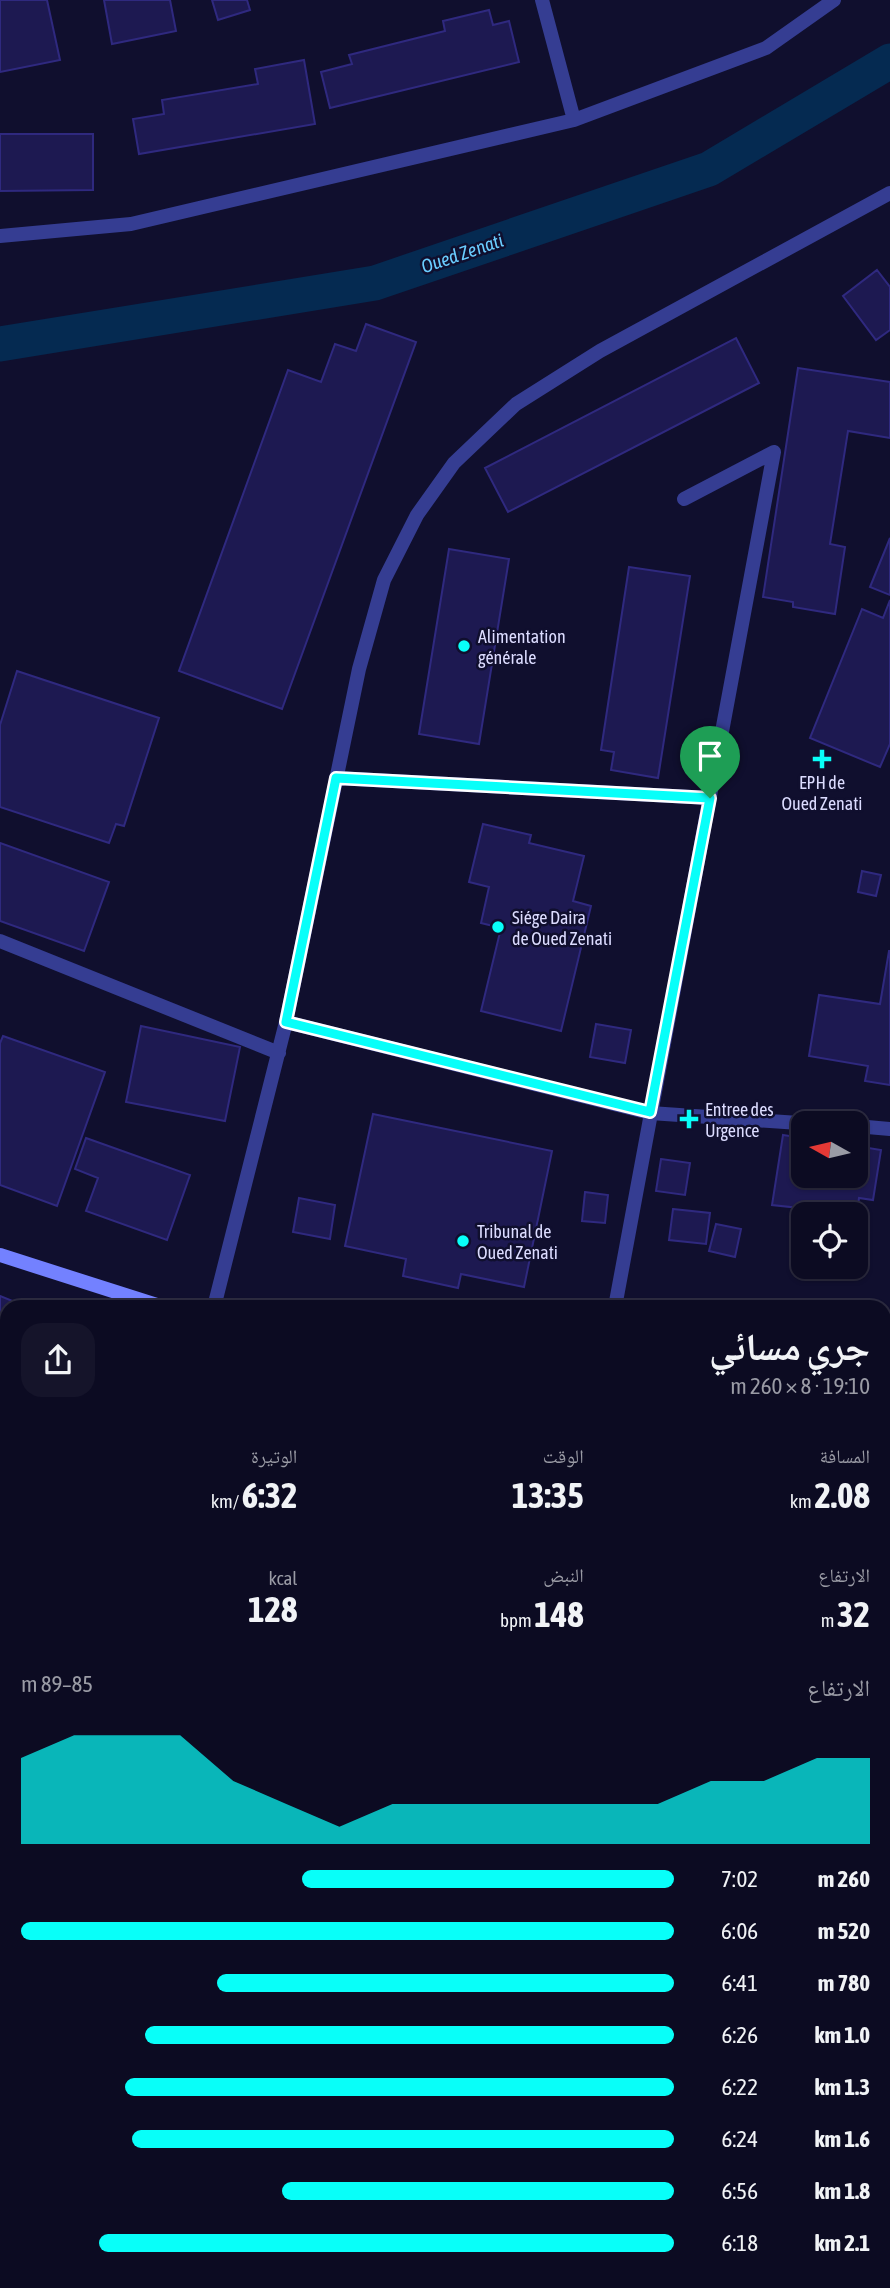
<!DOCTYPE html>
<html lang="ar">
<meta charset="utf-8">
<style>
:root{--surface:#0c0b22;--page:#15142a;--text:#f1f3f6;--muted:#9a9ba5;--line:#2c2b40;--accent:#08fff9}
body{margin:0;font-family:"Asap Condensed","Noto Naskh Arabic",sans-serif;background:var(--page);color:var(--text);direction:rtl;height:100vh;display:flex;flex-direction:column;font-size:26px;white-space:nowrap}
*{box-sizing:border-box;margin:0}
p{font-size:23px;color:var(--muted)}
.icon{flex:none;width:38px;height:38px;fill:none;stroke:currentColor;stroke-width:2;stroke-linecap:round;stroke-linejoin:round}
.map{position:relative;flex:1;overflow:hidden;direction:ltr}
.panel{position:absolute;left:0px;top:1300px;width:891px;height:989px;display:flex;flex-direction:column;background:var(--surface);border-radius:21px 21px 0 0;box-shadow:0 2px 5px #0004,0 0 0 2px var(--line);direction:rtl}
.panel>*{flex:none}
.needle{width:46px;rotate:278deg}
.controls{position:absolute;left:791px;top:1111px;display:grid;gap:14px}
.controls a{display:grid;place-items:center;width:77px;height:77px;border-radius:14px;background:var(--surface);box-shadow:0 2px 5px #0004,0 0 0 2px var(--line);font-size:35px}
.pin{position:absolute;display:grid;place-items:center;width:60px;height:60px;color:#fff;margin:-72px -30px;border-radius:50% 50% 50% 0;rotate:-45deg;box-shadow:0 0 7px #0007}
.pin .icon{rotate:45deg}
.round{display:grid;place-items:center;flex:none;width:74px;height:74px;border-radius:21px;background:var(--page)}
.head{display:flex;align-items:center;justify-content:space-between;height:119px;padding:0 21px}
h1{font-size:38px;font-weight:700;line-height:52px}
.stats{display:grid;grid-template-columns:repeat(3,1fr);gap:10px;height:119px;padding:7px 21px}
.stats div{display:grid;align-content:center}
.stats b{font-size:35px;font-weight:700}
.stats small{font-size:19px;font-weight:400}
.stats p{font-size:19px}
.chart{height:196px;padding:14px 21px}
.chart p{display:flex;justify-content:space-between}
.chart svg{width:100%;height:126px;margin-top:7px;fill:var(--accent);opacity:.7}
ul{padding:0 21px;list-style:none;font-size:23px}
li{display:grid;grid-template-columns:112px 84px 1fr;align-items:center;height:52px}
li i{height:18px;border-radius:9px;background:var(--accent)}
.map>svg:first-child{display:block}
.lines{fill:none;stroke-linecap:round;stroke-linejoin:round}
.canal{stroke:#052a51;stroke-width:35}
.building{fill:#1d1951;stroke:#2f297f;stroke-width:2}
.service{stroke:#353d92;stroke-width:14}
.minor{stroke:#353d92;stroke-width:14}
.secondary{stroke:#7381ff;stroke-width:14}
.route-casing{stroke:#fff;stroke-width:14}
.route{stroke:#08fff9;stroke-width:9}
.poi-dot{fill:#08fff9;stroke:#100f2e;stroke-width:2.5}
.labels{text-anchor:middle;dominant-baseline:central;stroke-width:5;stroke-linejoin:round;paint-order:stroke}
.poi-label{font-size:18px;fill:#dcdcff;stroke:#100f2e;text-anchor:start}
.water-label{font-size:19px;font-style:italic;fill:#6acdff;stroke:#100f2e}
</style>
<div class="map">
<svg width="890" height="2288" viewBox="0 0 890 2288">
<rect width="100%" height="100%" fill="#100f2e"/>
<g class="lines">
<!-- canal -->
<path class="canal" d="M0,344L375,283L709,169L890,61"/>
</g>
<!-- building -->
<path class="building" d="M0,0H47L60,60L0,72Z
M104,0H170L176,31L112,44Z
M212,0H247L250,10L218,20Z
M489,10L493,25L509,21L519,62L330,108L321,72L352,64L349,55L445,31L443,21Z
M304,60L315,124L139,154L133,119L164,114L162,100L258,84L255,69Z
M0,134H93V190L0,191Z
M877,270L890,287V330L876,340L843,296Z
M366,324L416,342L282,709L179,671L288,370L321,382L335,344L356,351Z
M736,338L759,383L508,512L485,468Z
M798,368L890,382V438L848,431L830,544L845,547L835,614L793,607V602L763,597Z
M890,538V595L870,587Z
M449,549L509,559L479,744L419,734Z
M629,567L690,576L658,778L611,770L614,752L601,750Z
M890,600V744L880,767L810,738L862,609L883,618Z
M17,671L159,718L124,826L116,824L109,843L0,807V725Z
M483,824L531,835L529,843L584,856L573,901L591,906L561,1031L481,1011L501,928L481,923L489,887L469,882Z
M0,843L109,882L84,951L0,921Z
M862,871L881,875L876,896L858,892Z
M889,951H890V1085L865,1081L868,1066L809,1056L819,995L880,1004Z
M596,1024L631,1030L625,1063L590,1057Z
M141,1026L240,1047L225,1121L126,1102Z
M3,1036L105,1072L57,1206L0,1185V1043Z
M373,1114L552,1151L524,1287L461,1274L458,1288L403,1276L406,1259L345,1246Z
M783,1135L803,1138V1176H856V1146L881,1150L873,1200L859,1198L856,1218V1214L772,1205Z
M86,1138L190,1175L167,1240L86,1211L98,1178L75,1169Z
M661,1159L690,1163L685,1195L656,1191Z
M585,1192L608,1195L605,1223L582,1221Z
M299,1198L335,1205L330,1239L293,1232Z
M673,1209L710,1213L706,1244L669,1240Z
M716,1224L741,1229L735,1257L709,1251Z
M856,1231L869,1233L864,1276L802,1270L803,1257V1267H856Z
M0,1296L27,1307H7V1363L0,1360Z
M884,1334L890,1335V1434L884,1433Z
M0,1384L7,1387V1509L0,1529Z
M4,1688L7,1696V1802L0,1805Z
M884,2176H890V2237H884Z"/>
<g class="lines">
<!-- service -->
<path class="service" d="M650,1113L814,1124
M856,1126L890,1129"/>
<!-- minor -->
<path class="minor" d="M542,0L574,120
M0,236L131,224L574,120L766,48L834,0
M336,778L710,798
M0,941L279,1053
M286,1022L650,1113
M214,1307L286,1022L359,669L384,580L417,515L454,463L516,404L600,351L890,193
M615,1307L774,452L684,499
M884,1607H890
M0,1612L7,1597
M0,1892L7,1891
M884,2113H890
M582,2282L584,2288
M664,2282L672,2288"/>
<!-- secondary -->
<path class="secondary" d="M0,1255L163,1307
M884,1521L890,1522"/>
</g>
<g class="lines">
<defs>
<path id="route" d="M336,778L710,798L650,1112L286,1022Z"/>
</defs>
<!-- route casing -->
<use href="#route" class="route-casing"/>
<!-- route -->
<use href="#route" class="route"/>
</g>
<!-- markers -->
<g class="poi-dot">
<circle cx="464" cy="646" r="7"/>
<path d="M818.5 748.5h7v7h7v7h-7v7h-7v-7h-7v-7h7z"/>
<circle cx="498" cy="927" r="7"/>
<path d="M685.5 1108.5h7v7h7v7h-7v7h-7v-7h-7v-7h7z"/>
<circle cx="463" cy="1241" r="7"/>
</g>
<g class="labels">
<!-- poi labels -->
<g class="poi-label">
<text x="478" y="636">Alimentation<tspan x="478" dy="21">générale</tspan></text>
<text x="822" y="782" text-anchor="middle">EPH de<tspan x="822" dy="21">Oued Zenati</tspan></text>
<text x="512" y="917">Siége Daira<tspan x="512" dy="21">de Oued Zenati</tspan></text>
<text x="705" y="1109">Entree des<tspan x="705" dy="21">Urgence</tspan></text>
<text x="477" y="1231">Tribunal de<tspan x="477" dy="21">Oued Zenati</tspan></text>
</g>
<!-- water labels -->
<g class="water-label">
<text transform="translate(462 253) rotate(-19)">Oued Zenati</text>
</g>
</g>
</svg>
<div class="controls">
<a><svg class="needle" viewBox="-14 -14 28 28"><path d="M0-13l5 13h-10z" fill="#e53935"/><path d="M0 13l5-13h-10z" fill="#9a9ba5"/></svg></a>
<a><svg class="icon" aria-label="locate" viewBox="0 0 24 24"><circle cx="12" cy="12" r="6"/><path d="M12 2v4M12 18v4M2 12h4M18 12h4"/></svg></a>
</div>
<div class="pin" style="left:710px;top:798px;background:#1e9e55"><svg class="icon" aria-label="arrive" viewBox="0 0 24 24"><path d="M6 21V4h12l-3 4 3 4H6"/></svg></div>
<section class="panel">
<div class="head"><div><h1>جري مسائي</h1><p>19:10 · 8 × 260 m</p></div><a class="round"><svg class="icon" aria-label="share" viewBox="0 0 24 24"><path d="M12 15V3M7 8l5-5 5 5M5 13v7h14v-7"/></svg></a></div>
<div class="stats">
<div><p>المسافة</p><b>2.08<small> km</small></b></div>
<div><p>الوقت</p><b>13:35</b></div>
<div><p>الوتيرة</p><b>6:32<small> /km</small></b></div>
</div>
<div class="stats">
<div><p>الارتفاع</p><b>32<small> m</small></b></div>
<div><p>النبض</p><b>148<small> bpm</small></b></div>
<div><p>kcal</p><b>128</b></div>
</div>
<div class="chart"><p><span>الارتفاع</span>85–89 m</p>
<svg viewBox="0 0 160 44" preserveAspectRatio="none"><path d="M0 44V14L10 6L20 6L30 6L40 22L50 30L60 38L70 30L80 30L90 30L100 30L110 30L120 30L130 22L140 22L150 14L160 14V44z"/></svg>
</div>
<ul>
<li><b>260 m</b>7:02<i style="width:57%"></i></li>
<li><b>520 m</b>6:06<i style="width:100%"></i></li>
<li><b>780 m</b>6:41<i style="width:70%"></i></li>
<li><b>1.0 km</b>6:26<i style="width:81%"></i></li>
<li><b>1.3 km</b>6:22<i style="width:84%"></i></li>
<li><b>1.6 km</b>6:24<i style="width:83%"></i></li>
<li><b>1.8 km</b>6:56<i style="width:60%"></i></li>
<li><b>2.1 km</b>6:18<i style="width:88%"></i></li>
</ul>
</section>
</div>
